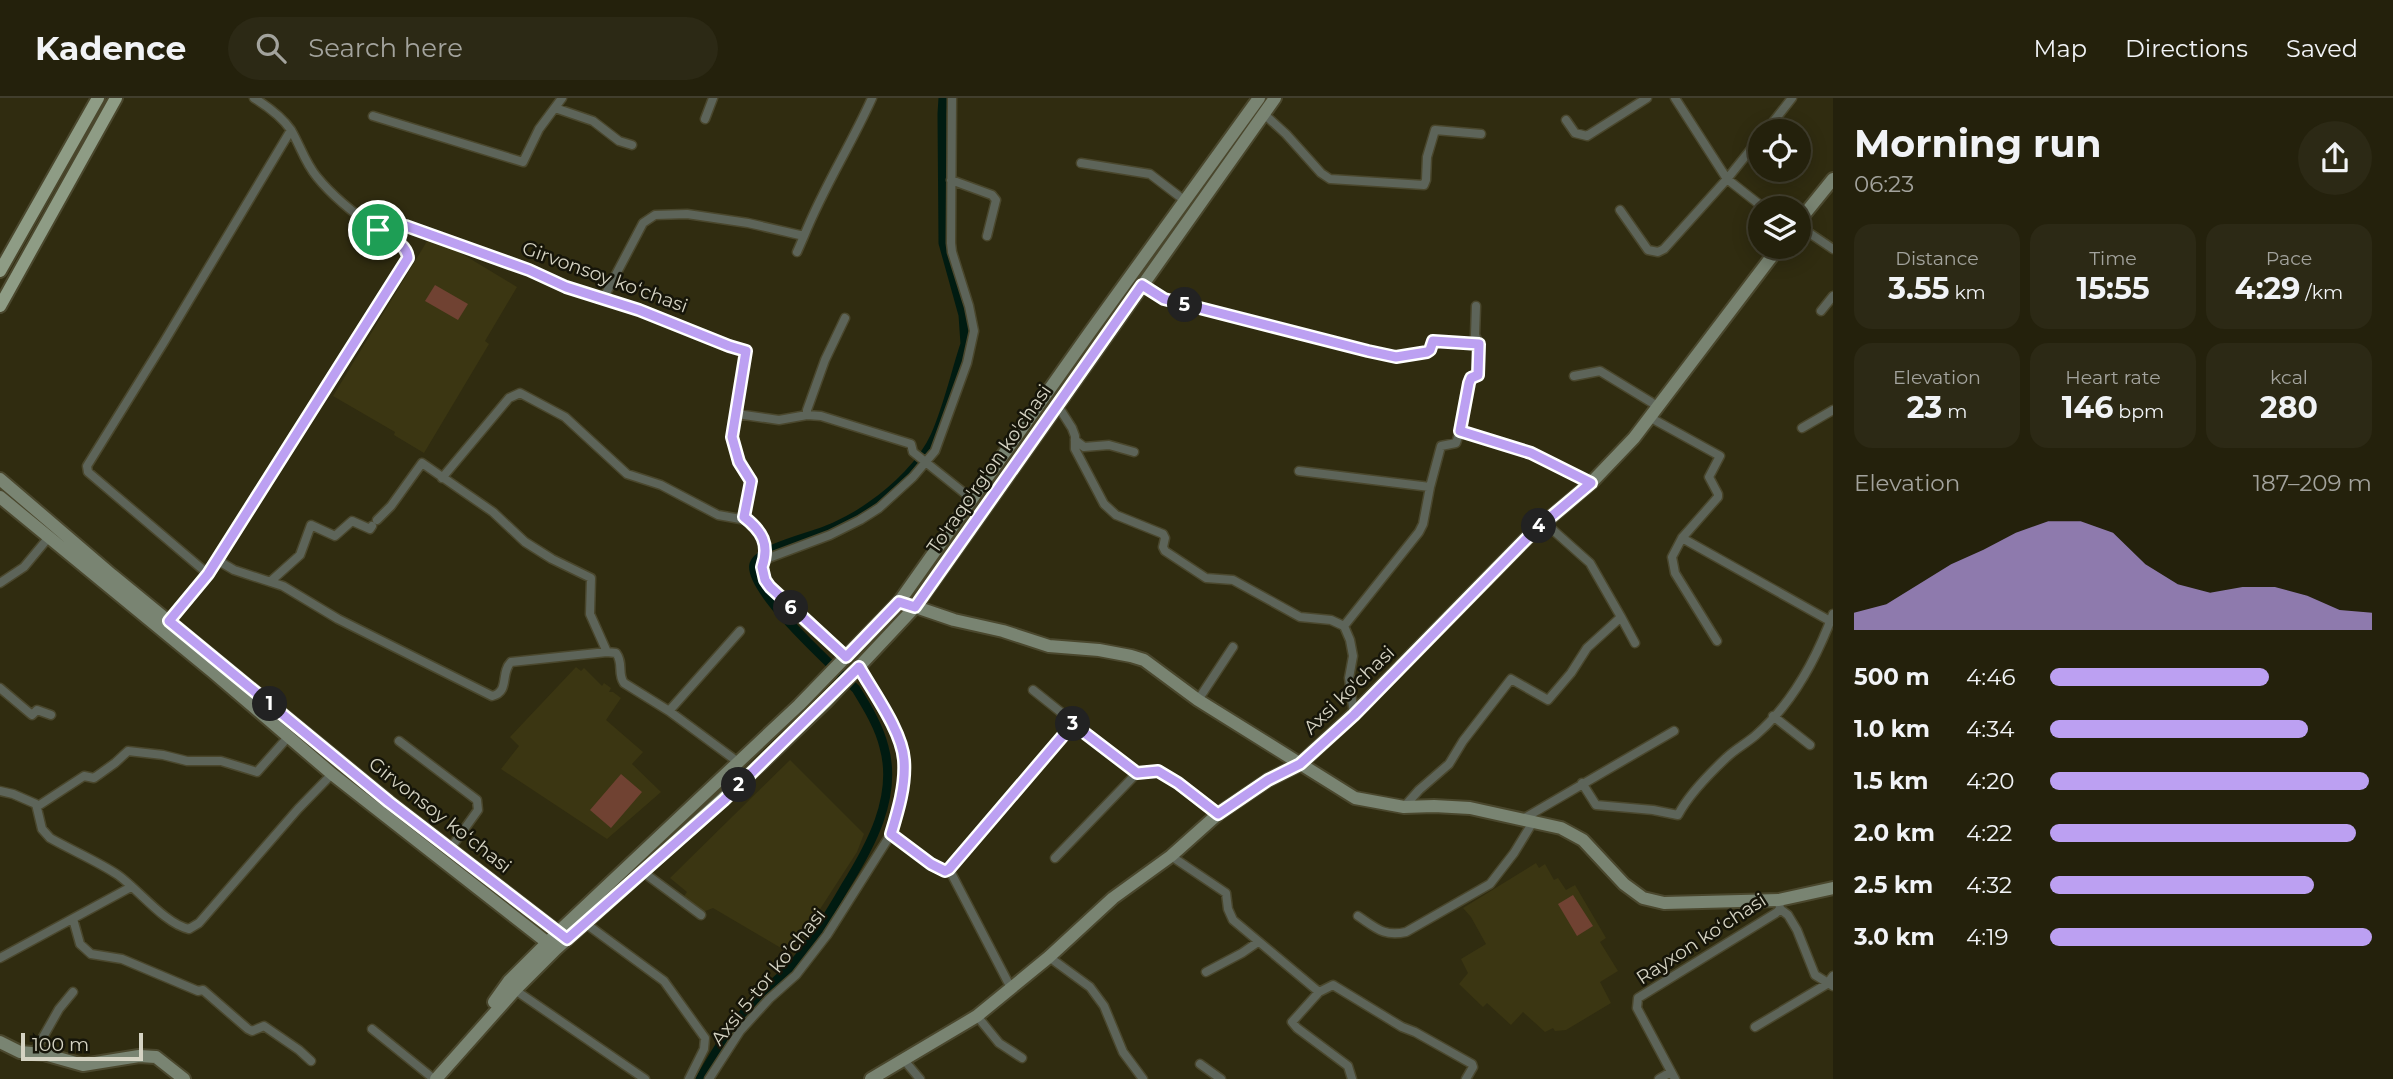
<!DOCTYPE html>
<meta charset="utf-8">
<style>
:root{--surface:#24210c;--page:#2c2915;--text:#f1f3f6;--muted:#a3a39d;--line:#413e2d;--accent:#bca0f2}
body{margin:0;font-family:Montserrat,sans-serif;background:var(--page);color:var(--text);height:100vh;display:flex;flex-direction:column;font-size:26px;white-space:nowrap}
*{box-sizing:border-box;margin:0}
p{font-size:23px;color:var(--muted)}
.icon{flex:none;width:38px;height:38px;fill:none;stroke:currentColor;stroke-width:2;stroke-linecap:round;stroke-linejoin:round}
.map{position:relative;flex:1;overflow:hidden}
.sheet{display:flex;flex-direction:column;background:var(--surface);width:560px}
.sheet>*{flex:none}
.buttons{position:absolute;left:1748px;top:21px;display:grid;gap:14px}
.buttons a{display:grid;place-items:center;width:63px;height:63px;border-radius:50%;background:var(--surface);box-shadow:0 4px 18px #0003,0 0 0 2px var(--line);font-size:35px}
.scale{position:absolute;left:21px;bottom:18px;width:122px;box-sizing:border-box;padding-left:7px;border:4px solid #d5d3c3;border-top:0;font-size:19px;line-height:24px;white-space:nowrap;color:#d5d3c3;-webkit-text-stroke:5px #161509;paint-order:stroke}
.pin{position:absolute;display:grid;place-items:center;width:60px;height:60px;color:#fff;margin:-30px;border:4px solid #fff;border-radius:50%;box-shadow:0 2px 7px #0007}
.km{position:absolute;width:35px;height:35px;margin:-18px;border-radius:50%;background:#222;color:#fff;font-size:19px;line-height:35px;text-align:center}
.round{display:grid;place-items:center;flex:none;width:74px;height:74px;border-radius:37px;background:var(--page)}
.headline{display:flex;align-items:center;justify-content:space-between;height:119px;padding:0 21px}
h1{font-size:38px;font-weight:700;line-height:52px}
.stats{display:grid;grid-template-columns:repeat(3,1fr);gap:10px;height:119px;padding:7px 21px}
.stats div{display:grid;align-content:center;border-radius:18px;background:var(--page);text-align:center}
.stats b{font-size:30px;font-weight:700}
.stats small{font-size:19px;font-weight:400}
.stats p{font-size:19px}
.chart{height:196px;padding:14px 21px}
.chart p{display:flex;justify-content:space-between}
.chart svg{width:100%;height:126px;margin-top:7px;fill:var(--accent);opacity:.7}
ul{padding:0 21px;list-style:none;font-size:23px}
li{display:grid;grid-template-columns:112px 84px 1fr;align-items:center;height:52px}
li i{height:18px;border-radius:9px;background:var(--accent)}
header{display:flex;align-items:center;gap:42px;box-sizing:border-box;height:98px;padding:0 35px;background:var(--surface);border-bottom:2px solid var(--line)}
header strong{font-size:33px}
nav{display:flex;gap:38px;margin-inline-start:auto;font-size:24px}
.search{width:490px;height:63px;background:var(--page);display:flex;align-items:center;gap:18px;box-sizing:border-box;padding:0 24px;border-radius:38px;color:var(--muted);font-size:26px}
main{display:flex;flex:1;min-height:0}
.map>svg:first-child{display:block}
.built{fill:#3b3612}
.green{fill:#704232}
.lines{fill:none;stroke-linecap:round;stroke-linejoin:round}
.canal{stroke:#001b11;stroke-width:9}
.street-casing{stroke:#4a472d;stroke-width:11}
.secondary-casing{stroke:#4a472d;stroke-width:16}
.primary-casing{stroke:#4a472d;stroke-width:16}
.street{stroke:#5d6459;stroke-width:8}
.secondary{stroke:#798472;stroke-width:12}
.primary{stroke:#8e9c85;stroke-width:12}
.route-casing{stroke:#fff;stroke-width:14}
.route{stroke:#bca0f2;stroke-width:9}
.labels{text-anchor:middle;dominant-baseline:central;stroke-width:5;stroke-linejoin:round;paint-order:stroke}
.street-label{font-size:19px;fill:#d5d3c3;stroke:#161509}
</style>
<header>
<strong>Kadence</strong>
<div class="search"><svg class="icon" aria-label="search" viewBox="0 0 24 24"><circle cx="10" cy="10" r="6"/><path d="M15 15l6 6"/></svg>Search here</div>
<nav><a>Map</a><a>Directions</a><a>Saved</a></nav>
</header>
<main>
<div class="map">
<svg width="1833" height="981" viewBox="0 0 1833 981">
<rect width="100%" height="100%" fill="#302c10"/>
<!-- built -->
<path class="built" d="M429,140L454,151L517,189L485,243L489,246L424,355L394,337L395,334L333,298Z
M576,569L581,573L584,570L602,588L604,585L611,590L609,594H613L621,600L606,622L643,654L632,666L661,694L607,741L501,671L519,648L510,639Z
M790,662L864,736L857,754L813,822L786,853L713,810L703,814L682,801L687,794L670,780Z
M1536,765L1539,770L1545,766L1554,782L1558,780L1566,792L1575,787L1606,840L1600,844L1618,873L1600,884L1611,905L1566,932L1555,933L1553,930L1545,934L1523,914L1511,927L1487,905L1483,909L1459,886L1468,875L1461,861L1486,846L1471,819L1463,810Z"/>
<!-- green -->
<path class="green" d="M435,187L468,206L458,222L425,203Z
M621,676L642,694L611,730L590,712Z
M1573,797L1593,828L1577,838L1558,806Z"/>
<g class="lines">
<!-- canal -->
<path class="canal" d="M700,981C716,953 733,925 755,902C768,889 783,878 794,865C814,842 830,815 845,789C870,749 898,699 884,649C879,628 867,609 856,591C837,572 746,491 754,466C760,449 817,438 834,429C847,423 860,416 871,408C895,391 923,365 935,338C948,309 955,276 965,246L963,217L943,145L942,16L943,0"/>
<defs>
<path id="street" d="M254,0C267,8 282,19 291,32C300,47 305,65 317,79C334,100 356,117 378,132L411,129L529,172L566,189L639,212L729,248L746,253L737,316L779,322L807,317L821,318L911,346L913,354L973,402
M555,10L593,23L619,43L632,47
M1264,16L1286,36L1321,75L1330,81L1424,87L1426,82L1427,59L1435,32L1481,36
M373,18L523,64L539,31L562,0
M705,21L713,0
M1566,22L1575,35L1587,38L1647,0
M1766,33L1792,0
M1760,40L1727,81L1764,110
M1081,65L1150,76L1184,102
M951,82L992,97L996,102L987,138
M1620,112L1648,152L1658,154L1664,151L1727,81L1675,0
M1799,128L1833,151
M797,154L804,138
M1142,187L1164,201L1368,253L1396,259L1427,254L1430,252L1433,243L1479,246L1478,277L1471,280L1469,285L1460,333L1531,355L1591,385
M603,201L643,125L655,117L687,116L748,125L804,138C823,90 851,47 872,0
M1476,208L1475,237L1479,246
M1821,213L1833,198
M1574,278L1600,273L1659,309
M1058,308L1072,330L1075,338V351L1104,406L1116,417L1163,436L1165,440L1163,449L1165,453L1206,480L1233,482L1300,519L1331,522L1344,528L1350,542L1353,558L1349,580L1354,616
M737,316C726,344 739,358 751,383L743,416C746,423 750,423 755,429C766,441 767,455 762,469C770,503 820,536 847,559
M807,317V312L825,262L845,220
M1651,320L1720,358L1709,379L1718,396V399L1682,440L1672,459L1675,475L1717,543
M1802,330L1833,312
M1075,342L1084,349L1109,347L1134,354
M1299,373L1430,389
M442,380L509,300L520,295L565,319L627,376L661,387L718,417L746,422
M377,422L391,408L422,365L493,414L525,444L552,461L591,480L590,516L607,554
M1682,440L1830,523
M766,461L830,437L860,422L879,410L913,379L935,353L967,265L974,233L969,208L952,154L951,145L952,0
M217,462L234,472L283,488L338,521L492,598C510,594 500,575 511,564L607,554L616,555C624,565 617,576 624,585L669,613L738,664
M208,476L88,374L87,368L164,244L291,32
M271,483L300,457L311,427L335,438L352,423L370,431L372,428
M0,485L24,469L49,439
M1621,519L1635,545
M165,527L208,476L408,160C408,146 389,139 378,132
M1344,528L1419,434L1423,426L1430,389L1441,348L1456,345L1460,333
M0,590L32,617L37,612L51,617
M1033,592L1137,675L1158,673L1178,685L1218,716
M1198,602L1233,549
M669,613L740,533
M1773,618L1810,647
M399,643L477,702L478,712L450,751
M1582,685L1596,707L1653,712L1678,717C1689,696 1709,676 1726,660C1735,651 1747,645 1756,637C1792,606 1817,559 1833,516
M0,693L13,696L36,706L42,731L50,740C71,752 99,764 118,777C139,792 165,826 189,831L199,825L298,711L332,676
M38,708L84,678L94,680L115,665L128,653L163,657L187,663H221L257,674L289,638
M1404,709L1419,692L1449,666L1463,643L1511,581L1548,602L1571,575L1587,550L1621,519L1590,465L1544,424
M1521,722L1674,633
M891,736L931,766L945,773L949,771L1073,626
M1171,758L1226,795L1228,811L1233,822L1319,894L1333,887L1402,929L1415,934L1472,966L1473,969L1466,981
M1055,760L1137,675
M949,771L1011,890
M643,774L701,817
M1780,811L1788,817L1797,832L1815,877L1833,888
M1358,818C1376,830 1384,839 1406,834L1490,786L1514,755L1533,724
M73,821L80,846L91,856L122,861L198,893L203,892L248,931L252,933L264,928L299,952L311,963
M585,825L664,883L705,940L704,951L689,981
M1049,859L1090,889L1104,908L1123,954L1143,981
M0,860L131,789
M1206,874L1242,855L1258,844
M515,892L645,981
M1319,894L1292,924L1297,930L1348,968L1352,981
M977,918L999,945L1022,960
M1755,929L1827,886L1833,878
M372,931L434,981
M34,955L59,911L73,894
M904,962L920,981
M1200,966L1221,981
M709,981L740,933L769,901L796,877L827,837L891,736L903,685V654L896,635L859,569
M1659,981L1671,974
M1675,981L1637,910L1638,900L1776,815L1780,811L1779,802"/>
<path id="secondary" d="M1799,123L1833,81
M0,381L112,477L389,704L564,839
M0,399L213,574L332,676L553,849
M910,507L954,522L1003,533L1049,548L1099,552L1131,558L1144,562L1198,602L1355,700L1404,709L1434,708L1470,710L1561,730L1583,742L1624,786L1643,800L1664,805L1779,802L1833,790
M494,904L509,883L558,834L799,607L899,504L1090,234L1259,0
M0,944L20,954L44,956L83,967L139,958L156,959L184,981
M436,981L515,892L556,851L762,665L826,604L915,509L1275,0
M871,981L977,918L1049,859L1113,800L1171,758L1218,716L1268,682L1300,666L1354,616L1533,434L1591,385L1634,340L1779,149"/>
<path id="primary" d="M0,173L98,0
M0,208L116,0"/>
</defs>
<!-- street casing -->
<use href="#street" class="street-casing"/>
<!-- secondary casing -->
<use href="#secondary" class="secondary-casing"/>
<!-- primary casing -->
<use href="#primary" class="primary-casing"/>
<!-- street -->
<use href="#street" class="street"/>
<!-- secondary -->
<use href="#secondary" class="secondary"/>
<!-- primary -->
<use href="#primary" class="primary"/>
</g>
<g class="lines">
<defs>
<path id="route" d="M406,128L529,172L566,189L639,212L729,248L746,253L732,339L739,364L751,383L744,419C762,433 770,446 762,469L765,482L770,489L846,559L899,504L915,509L1142,187L1164,201L1180,205L1368,253L1396,259L1427,254L1430,252L1433,243L1479,246L1478,277L1471,280L1469,285L1460,333L1531,355L1591,385L1533,434L1354,617L1300,666L1268,682L1218,716L1178,685L1158,673L1137,675L1073,626L949,771L945,773L931,766L891,736C898,713 906,687 904,662C902,633 873,594 859,569L724,702L567,841L389,704L169,523L208,476L408,160C407,146 389,139 378,132Z"/>
</defs>
<!-- route casing -->
<use href="#route" class="route-casing"/>
<!-- route -->
<use href="#route" class="route"/>
</g>
<g class="labels">
<!-- street labels -->
<g class="street-label">
<text transform="translate(605 179) rotate(20)">Girvonsoy koʻchasi</text>
<text transform="translate(989 371) rotate(-55)">To'raqo'rg'on ko'chasi</text>
<text transform="translate(1349 592) rotate(-44)">Axsi ko'chasi</text>
<text transform="translate(440 717) rotate(38)">Girvonsoy koʻchasi</text>
<text transform="translate(1701 841) rotate(-33)">Rayxon koʻchasi</text>
<text transform="translate(768 879) rotate(-51)">Аxsi 5-tor koʼchasi</text>
</g>
</g>
</svg>
<div class="buttons">
<a><svg class="icon" aria-label="locate" viewBox="0 0 24 24"><circle cx="12" cy="12" r="6"/><path d="M12 2v4M12 18v4M2 12h4M18 12h4"/></svg></a>
<a><svg class="icon" aria-label="layers" viewBox="0 0 24 24"><path d="M12 4l9 5-9 5-9-5zM3 14l9 5 9-5"/></svg></a>
</div>
<div class="scale">100 m</div>
<div class="pin" style="left:378px;top:132px;background:#1e9e55"><svg class="icon" aria-label="arrive" viewBox="0 0 24 24"><path d="M6 21V4h12l-3 4 3 4H6"/></svg></div>
<b class="km" style="left:270px;top:606px">1</b>
<b class="km" style="left:739px;top:687px">2</b>
<b class="km" style="left:1073px;top:626px">3</b>
<b class="km" style="left:1539px;top:428px">4</b>
<b class="km" style="left:1185px;top:207px">5</b>
<b class="km" style="left:791px;top:510px">6</b>
</div>
<section class="sheet">
<div class="headline"><div><h1>Morning run</h1><p>06:23</p></div><a class="round"><svg class="icon" aria-label="share" viewBox="0 0 24 24"><path d="M12 15V3M7 8l5-5 5 5M5 13v7h14v-7"/></svg></a></div>
<div class="stats">
<div><p>Distance</p><b>3.55<small> km</small></b></div>
<div><p>Time</p><b>15:55</b></div>
<div><p>Pace</p><b>4:29<small> /km</small></b></div>
</div>
<div class="stats">
<div><p>Elevation</p><b>23<small> m</small></b></div>
<div><p>Heart rate</p><b>146<small> bpm</small></b></div>
<div><p>kcal</p><b>280</b></div>
</div>
<div class="chart"><p><span>Elevation</span>187–209 m</p>
<svg viewBox="0 0 160 44" preserveAspectRatio="none"><path d="M0 44V38L10 35L20 28L30 21L40 16L50 10L60 6L70 6L80 10L90 21L100 28L110 31L120 29L130 29L140 32L150 37L160 38V44z"/></svg>
</div>
<ul>
<li><b>500 m</b>4:46<i style="width:68%"></i></li>
<li><b>1.0 km</b>4:34<i style="width:80%"></i></li>
<li><b>1.5 km</b>4:20<i style="width:99%"></i></li>
<li><b>2.0 km</b>4:22<i style="width:95%"></i></li>
<li><b>2.5 km</b>4:32<i style="width:82%"></i></li>
<li><b>3.0 km</b>4:19<i style="width:100%"></i></li>
</ul>
</section>
</main>
